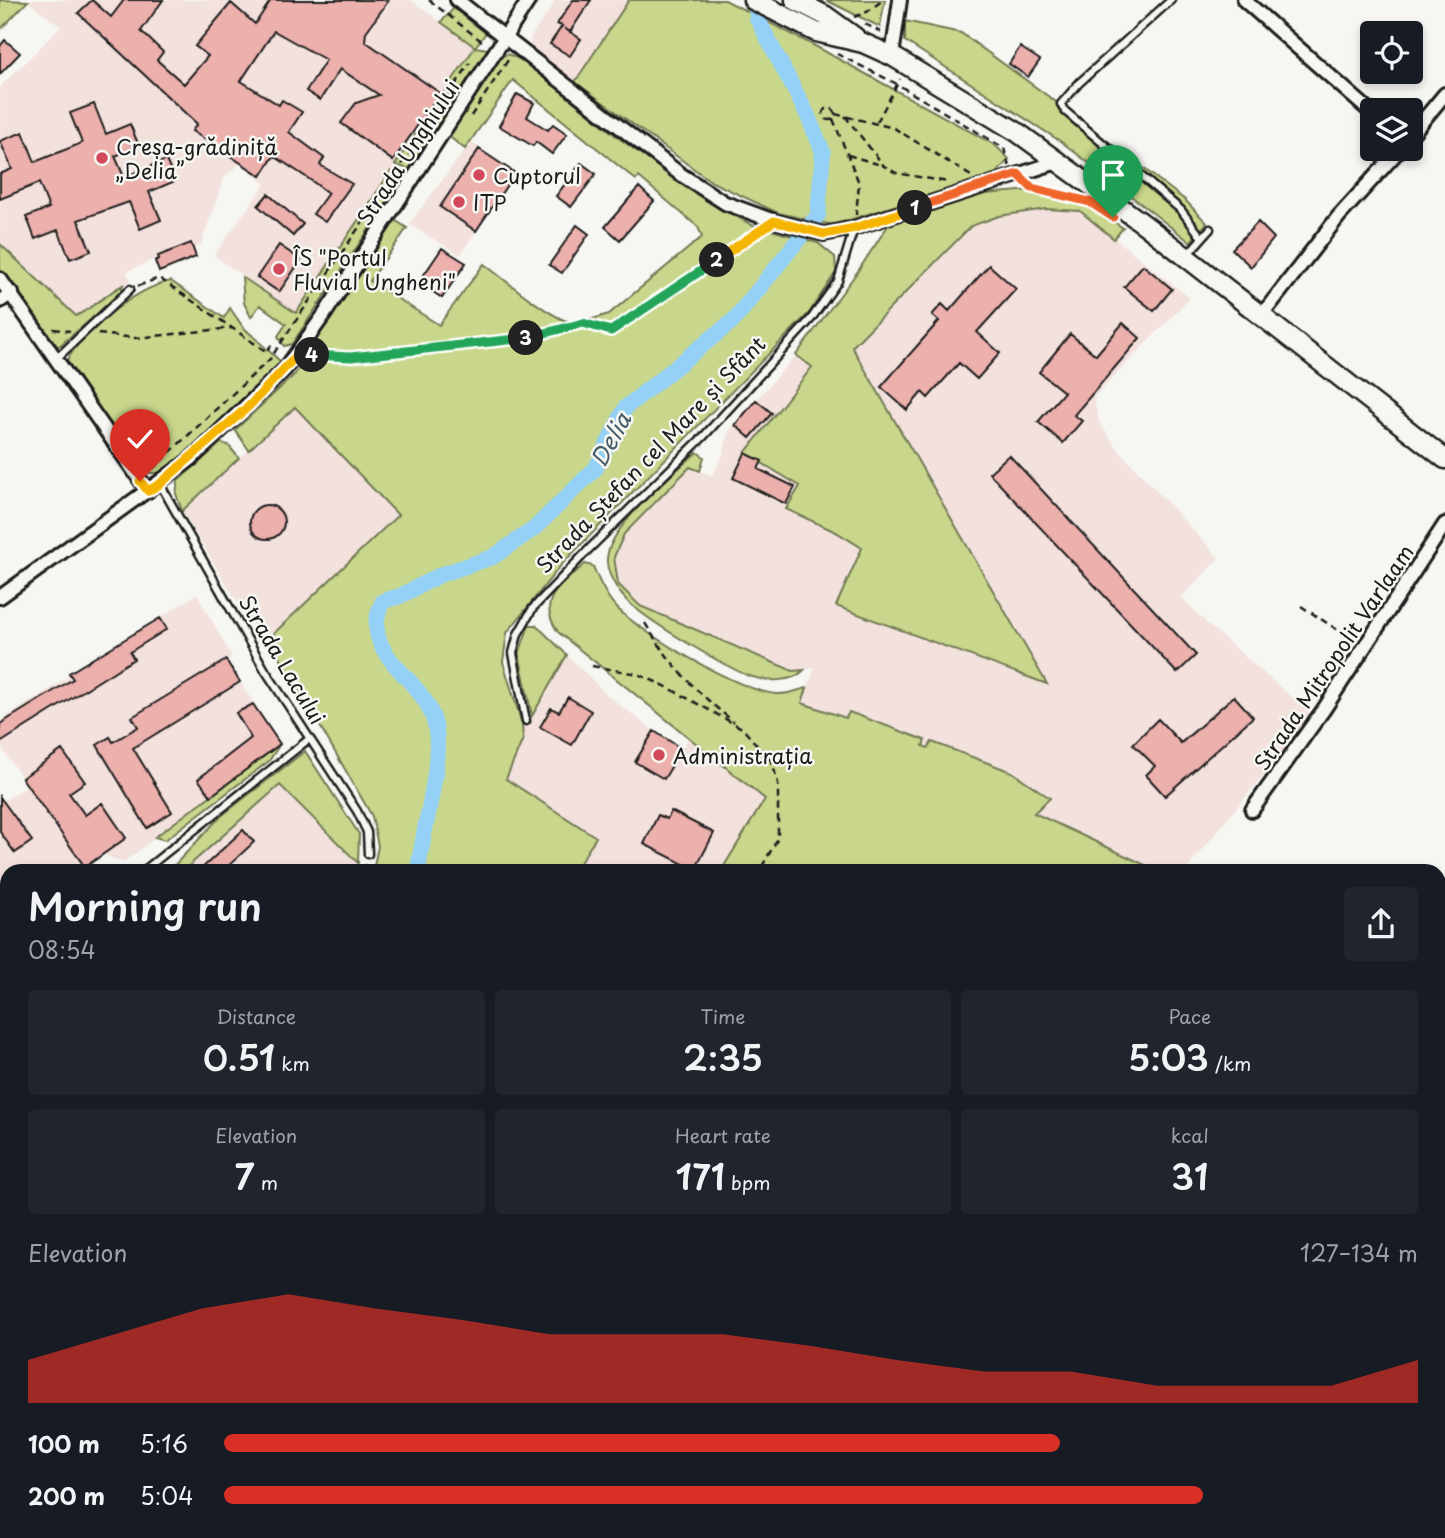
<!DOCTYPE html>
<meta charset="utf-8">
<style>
:root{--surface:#171b24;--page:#20242c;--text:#f1f3f6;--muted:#9ea1a6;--accent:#d93025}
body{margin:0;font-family:"Playpen Sans",sans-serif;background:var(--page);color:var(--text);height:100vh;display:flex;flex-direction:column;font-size:26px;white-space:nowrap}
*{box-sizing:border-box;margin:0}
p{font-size:23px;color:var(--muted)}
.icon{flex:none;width:38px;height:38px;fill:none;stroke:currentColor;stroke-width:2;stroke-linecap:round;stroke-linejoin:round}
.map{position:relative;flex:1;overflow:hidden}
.sheet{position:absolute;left:0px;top:864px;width:1446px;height:674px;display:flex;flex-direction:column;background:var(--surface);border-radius:21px 21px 0 0;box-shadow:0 4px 10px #0003}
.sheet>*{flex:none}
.fabs{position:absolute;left:1360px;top:21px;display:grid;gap:14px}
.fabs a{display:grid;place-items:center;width:63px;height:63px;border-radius:7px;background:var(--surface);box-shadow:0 4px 10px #0003;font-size:35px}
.pin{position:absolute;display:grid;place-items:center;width:60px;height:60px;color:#fff;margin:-72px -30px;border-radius:50% 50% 50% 0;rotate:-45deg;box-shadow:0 0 7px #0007}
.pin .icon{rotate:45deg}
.km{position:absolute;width:35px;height:35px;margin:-18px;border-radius:50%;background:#222;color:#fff;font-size:19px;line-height:35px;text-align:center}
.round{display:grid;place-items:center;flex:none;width:74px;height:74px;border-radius:7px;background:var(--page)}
.summary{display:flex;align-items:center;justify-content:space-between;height:119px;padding:0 28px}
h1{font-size:38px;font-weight:600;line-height:52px}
.metrics{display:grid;grid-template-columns:repeat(3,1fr);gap:10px;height:119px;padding:7px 28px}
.metrics div{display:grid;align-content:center;border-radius:7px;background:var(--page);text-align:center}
.metrics b{font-size:35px;font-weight:600}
.metrics small{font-size:19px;font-weight:400}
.metrics p{font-size:19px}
.chart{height:196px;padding:14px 28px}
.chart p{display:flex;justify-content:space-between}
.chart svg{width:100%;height:126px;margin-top:7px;fill:var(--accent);opacity:.7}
ul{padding:0 28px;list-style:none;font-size:23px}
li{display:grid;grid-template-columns:112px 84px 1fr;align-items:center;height:52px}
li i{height:18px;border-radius:9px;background:var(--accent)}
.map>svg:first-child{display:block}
.built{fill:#f3e1dd}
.green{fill:#c8d78b;stroke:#727a54;stroke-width:2}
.water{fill:#95d1f6;stroke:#65899f;stroke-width:2}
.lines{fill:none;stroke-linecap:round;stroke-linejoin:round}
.canal{stroke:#95d1f6;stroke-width:16}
.building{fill:#ecb0ad;stroke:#1c1c1c;stroke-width:2}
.lane-casing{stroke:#1c1c1c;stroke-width:11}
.street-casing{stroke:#1c1c1c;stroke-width:18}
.secondary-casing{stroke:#1c1c1c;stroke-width:23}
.path{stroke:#1c1c1c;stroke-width:2.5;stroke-dasharray:7 5;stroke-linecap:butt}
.lane{stroke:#f6f6f2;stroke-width:6}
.street{stroke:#f6f6f2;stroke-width:12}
.secondary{stroke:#f6f6f2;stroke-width:18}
.split-1-casing{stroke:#fff;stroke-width:14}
.split-2-casing{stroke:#fff;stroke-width:14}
.split-3-casing{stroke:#fff;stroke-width:14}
.split-4-casing{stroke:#fff;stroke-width:14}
.split-5-casing{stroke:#fff;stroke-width:14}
.split-1{stroke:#f0652b;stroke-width:9}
.split-2{stroke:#f5b400;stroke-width:9}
.split-3{stroke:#22a559;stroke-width:9}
.split-4{stroke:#22a559;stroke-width:9}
.split-5{stroke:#f5b400;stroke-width:9}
.poi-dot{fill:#d1495b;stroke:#f6f6f2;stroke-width:2.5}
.labels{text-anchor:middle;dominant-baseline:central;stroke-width:5;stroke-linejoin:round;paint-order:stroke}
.poi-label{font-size:21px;fill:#1c1c1c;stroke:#f6f6f2;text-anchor:start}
.street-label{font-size:21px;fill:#1c1c1c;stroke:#f6f6f2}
.water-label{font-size:23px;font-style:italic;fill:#465b68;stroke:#f6f6f2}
</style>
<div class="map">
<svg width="1445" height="1538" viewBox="0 0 1445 1538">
<rect width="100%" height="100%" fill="#f6f6f2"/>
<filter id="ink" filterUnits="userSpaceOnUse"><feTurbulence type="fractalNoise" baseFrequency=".0143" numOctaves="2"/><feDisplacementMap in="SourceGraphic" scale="14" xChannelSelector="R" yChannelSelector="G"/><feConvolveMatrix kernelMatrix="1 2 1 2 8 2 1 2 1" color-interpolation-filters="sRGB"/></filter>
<g filter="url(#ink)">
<!-- built -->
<path class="built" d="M26,0H411L475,47L296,314L214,255L265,184L241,163L224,177L201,245L193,248L190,243L126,272L131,281L107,293L96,306L76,316L0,244V87L61,27Z
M556,0H629L575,82L531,47L530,38Z
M471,142L515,173L460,255L409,224Z
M1046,209L1080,211L1190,298L1093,398L1100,424L1121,453L1219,558L1182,597L1206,623L1312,715L1185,871H1158L1034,813L1049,798L931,743L929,748L922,746L925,741L849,712L847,718L801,703L815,668L794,671L640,606L618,584L614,557L624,534L690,466L712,476L723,455L729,431L796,355L812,367L745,453L800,486L786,509L836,532L863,548L1046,684L852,347L971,226L999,216Z
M295,407L398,516L269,638L259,637L182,511Z
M197,594L232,657L226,661L280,744L125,861H117L104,854L86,867L89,871L7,872V905L0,896V803L28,786L0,746V721Z
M567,655L607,695L654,731L682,748L690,736L765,799L721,871H575L595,836L506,779L523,739L522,724L532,716Z
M280,785L367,871L183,872Z"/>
<!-- green -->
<path class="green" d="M0,0L28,1L0,30Z
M629,0H725L815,46L995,145L1009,159L996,174L833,225L778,213L712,182L575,82Z
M826,0H885L880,27Z
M454,8L486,33L475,47L488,49L437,126L425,120L475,47L441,22Z
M905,21L961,33L1063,107L1185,200L1207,223L1190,242L1063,143L905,41Z
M507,54L524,61L620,139L704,199L752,225L818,243L835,257L836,272L809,313L562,564L507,633L503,662L522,724L523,739L506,779L596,837L575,871H373L378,846L372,816L269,638L398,515L295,407L249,450L235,430L295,374L393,219L407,228L370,281L439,325L484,264C501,277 553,320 571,322C583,324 598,317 609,314L702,237L698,227L639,177L636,180L513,80L465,149L447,135L499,58Z
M417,132L423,139L422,150L409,169L395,165Z
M391,171L402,180L292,344L284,346L278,336L286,324L260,305L251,317L244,303L242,277L296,313Z
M1032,190L1089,205L1123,228L1114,239L1080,211L1046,209L999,216L971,226L852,347L1047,684L836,606L862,548L836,532L786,509L800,486L745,453L812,367L796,355L858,271L889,224L984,194Z
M0,244L76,316C94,307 106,294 123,285L121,294L58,347L0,271Z
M171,281L224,318L230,308L243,327L281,362L174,464L158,473H146L66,363C81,332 136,288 171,281Z
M221,443L228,445L239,458L182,511L176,494L178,481Z
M697,452L704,457L700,471L690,467L624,534L614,557L618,584L640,606L793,671L804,670C792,683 767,682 749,676C722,665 657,626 634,607C622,598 608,578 607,562C605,528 674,474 697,452Z
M585,564L593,566C598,579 607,598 617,608C642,634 740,691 776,694C786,695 798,690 807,688L802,703L846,718L849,712L925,740L923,746L928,748L932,742L1012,772L1050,798L1034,813L1158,871H721L765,799L558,632C535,599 561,586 585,564Z
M529,625H536L567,655L532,716L519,654Z
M280,744L269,761L165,840L155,837Z
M305,751L359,834L358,863L280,785L183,871H169L220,817Z
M1439,992L1445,995V1171L1439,1165Z
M1439,1316L1445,1323V1538H1405L1401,1531H1438Z
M0,1327L7,1334V1531H193L199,1538H0Z
M321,1531H780L777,1538H316Z
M974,1531H1047L1044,1538H971Z"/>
<!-- water -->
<path class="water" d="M1438,1165L1445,1171V1323L1438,1316Z
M780,1531H974L970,1538H777Z"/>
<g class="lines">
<!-- canal -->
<path class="canal" d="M418,872C422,830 445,759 434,721C421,673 356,655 383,601L400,596L442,574L493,557L535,528L596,468L626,407L734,320L818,215L823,152L807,114L757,18L756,0
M380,1531L381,1538"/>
</g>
<!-- building -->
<path class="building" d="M92,0L111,17L124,0H163L141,31L163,52L157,60L184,84L208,56L195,46L231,3L255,24L271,0H389L366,32L365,41L440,93L393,161L341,123L356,103L379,95L340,69L320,100L306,91L326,60L274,31L241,81L279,105L282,100L302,112L289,132L324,158L320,165L352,184L325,222L313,214L328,193L309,179L274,156L261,176L192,131L197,124L78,13Z
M573,0H591L570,32L564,28L581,39L570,56L550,44L562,26L557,24Z
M5,40L20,53L0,74V46Z
M1020,47L1040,60L1028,77L1009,64Z
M517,94L534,103L527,117L548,130L553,124L567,134L552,154L536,142L533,146L499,126Z
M94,104L106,134L130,124L139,146L115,156L124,177L166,160L175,181L149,192L161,220L140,229L129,202L78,220L91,251L70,259L58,230L35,239L29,223L26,217L49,208L39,183L0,199V174L12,169L0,141L23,132L35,162L82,143L70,113Z
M479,149L515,173L476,231L440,207Z
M581,163L596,174L571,207L556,196Z
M639,187L654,201L620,240L605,227Z
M268,194L303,224L293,236L258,206Z
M1258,222L1274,238L1251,267L1232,249Z
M577,225L589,234L562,273L549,265Z
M191,243L196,257L159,272L155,261L159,259L158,256Z
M279,245L301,260L279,292L257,277Z
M442,248L466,263L442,298L419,282Z
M989,265L1016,289L977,332L1000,353L977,379L959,363L928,398L922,392L907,410L881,387L939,321L932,315L942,304L949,311Z
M1143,265L1172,289L1154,311L1124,287Z
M1123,323L1140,338L1074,415L1082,421L1063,443L1038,422L1064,392L1039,372L1070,334L1096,355Z
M756,400L772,413L750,438L735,425Z
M745,453L762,461L758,469L795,487L786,504L733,478Z
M1009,455L1196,655L1177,673L989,473Z
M250 522a17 17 0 1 1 34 0a17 17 0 1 1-34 0Z
M160,618L167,629L130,652L134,659L0,743V724L73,679L69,673Z
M226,660L240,682L133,748L172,812L147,828L97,745L110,737L113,742L138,727L132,717Z
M1234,696L1253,717L1165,796L1146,775L1155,766L1133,744L1158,719L1181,743Z
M568,697L591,711L572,745L540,727L551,708L559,712Z
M253,704L280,744L211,796L198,779L251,738L236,713Z
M654,731L682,749L664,779L635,762Z
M62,750L85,782L69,793L85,815L102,803L126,838L85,867L22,778Z
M0,797L32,841L15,853L0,832Z
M671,811L714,833L695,870L644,844L658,815L667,819Z
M243,830L254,842L222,872H198Z"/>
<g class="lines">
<defs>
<path id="lane" d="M1171,0L1079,83L1061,104L1065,111L1181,210L1202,238
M1187,255L1210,229
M56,359L130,289
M160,484L265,670L357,811L367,832L368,854
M526,721L513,653L518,634L533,608L590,548L704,436L811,319L838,281L854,228
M142,872L309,739
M0,1003L7,996
M0,1316L7,1324
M210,1531L217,1538"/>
<path id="street" d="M457,0L680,174L725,203L774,221L824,234L854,228L1057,162
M1244,0L1372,113
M892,56L900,0
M1410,136L1445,94
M0,279L148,491
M0,301L12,293
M1262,315L1339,216L1400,149
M0,597L191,459L285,369L324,315L529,0
M1252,810L1324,709L1445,524
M1438,962L1445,953"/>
<path id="secondary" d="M753,0L816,32L863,43L892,56L1017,132L1145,225L1445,459
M795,0L826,16L855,37"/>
</defs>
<!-- lane casing -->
<use href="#lane" class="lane-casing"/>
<!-- street casing -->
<use href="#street" class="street-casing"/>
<!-- secondary casing -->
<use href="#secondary" class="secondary-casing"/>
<!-- path -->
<path class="path" d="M429,0L484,43
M854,17L867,12L883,0
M865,24L881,32
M837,54L895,83L1004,148L1009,166
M823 114a6 6 0 1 1 12 0a6 6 0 1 1-12 0Z
M835,114L894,128L971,176
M471,116L510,57
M845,116L884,166L896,173L948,182
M833,119L859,183L856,215
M877,122L900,79
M848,155L884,166
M1029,185L1082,200
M138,286L159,278L267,352L271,345
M53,329L70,331
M98,334L135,338L232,328
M311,355L351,357L510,342L583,323L611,331L760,231
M152,469L270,359L470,63
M1301,606L1353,640
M645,623C671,666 694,690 734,722
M592,666L638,674L665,686L742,728L772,762L778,783V838L759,872
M364,865L373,872
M1438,1015L1445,1018
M305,1538L311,1531"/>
<!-- lane -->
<use href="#lane" class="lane"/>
<!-- street -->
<use href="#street" class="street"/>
<!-- secondary -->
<use href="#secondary" class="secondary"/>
</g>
</g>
<g class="lines" filter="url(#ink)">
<defs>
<path id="split-1" d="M915,208L1018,174L1032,188L1090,202L1113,217"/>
<path id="split-2" d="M717,260L774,221L824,234L855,228L915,208"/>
<path id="split-3" d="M526,338L583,323L611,331L717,260"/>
<path id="split-4" d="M312,355L351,357L526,338"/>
<path id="split-5" d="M140,481L148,491L160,484L250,405L298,354L312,355"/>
</defs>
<!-- split-1 casing -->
<use href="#split-1" class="split-1-casing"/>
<!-- split-2 casing -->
<use href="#split-2" class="split-2-casing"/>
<!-- split-3 casing -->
<use href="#split-3" class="split-3-casing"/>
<!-- split-4 casing -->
<use href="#split-4" class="split-4-casing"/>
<!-- split-5 casing -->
<use href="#split-5" class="split-5-casing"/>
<!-- split-1 -->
<use href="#split-1" class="split-1"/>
<!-- split-2 -->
<use href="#split-2" class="split-2"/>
<!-- split-3 -->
<use href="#split-3" class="split-3"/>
<!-- split-4 -->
<use href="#split-4" class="split-4"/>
<!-- split-5 -->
<use href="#split-5" class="split-5"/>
</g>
<!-- markers -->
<g class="poi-dot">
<circle cx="102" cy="158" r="7"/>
<circle cx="479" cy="175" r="7"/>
<circle cx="459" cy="202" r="7"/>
<circle cx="279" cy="269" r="7"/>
<circle cx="659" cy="755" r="7"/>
</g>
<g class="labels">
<!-- poi labels -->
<g class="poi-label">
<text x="116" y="146">Creșa-grădiniță<tspan x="116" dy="24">„Delia”</tspan></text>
<text x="493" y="175">Cuptorul</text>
<text x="473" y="202">ITP</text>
<text x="293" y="257">ÎS "Portul<tspan x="293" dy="24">Fluvial Ungheni"</tspan></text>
<text x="673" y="755">Administrația</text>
</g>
<!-- street labels -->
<g class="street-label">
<text transform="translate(407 152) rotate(-57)">Strada Unghiului</text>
<text transform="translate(650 454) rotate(-46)">Strada Ștefan cel Mare și Sfânt</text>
<text transform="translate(1333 657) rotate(-56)">Strada Mitropolit Varlaam</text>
<text transform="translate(283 659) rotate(59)">Strada Lacului</text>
</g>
<!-- water labels -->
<g class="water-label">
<text transform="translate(610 439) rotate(-61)">Delia</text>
</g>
</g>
</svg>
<div class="fabs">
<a><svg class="icon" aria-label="locate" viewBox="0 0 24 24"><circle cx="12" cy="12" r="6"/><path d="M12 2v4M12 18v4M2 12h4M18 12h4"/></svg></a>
<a><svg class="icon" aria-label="layers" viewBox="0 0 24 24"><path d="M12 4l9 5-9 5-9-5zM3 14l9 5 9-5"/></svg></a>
</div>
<div class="pin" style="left:1113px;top:217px;background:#1e9e55"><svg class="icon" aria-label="arrive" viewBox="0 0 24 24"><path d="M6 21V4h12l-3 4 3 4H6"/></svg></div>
<div class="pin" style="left:140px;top:481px;background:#d93025"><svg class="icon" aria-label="check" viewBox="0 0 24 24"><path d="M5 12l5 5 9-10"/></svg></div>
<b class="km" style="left:915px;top:208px">1</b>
<b class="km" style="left:717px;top:260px">2</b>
<b class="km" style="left:526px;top:338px">3</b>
<b class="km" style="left:312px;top:355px">4</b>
<section class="sheet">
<div class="summary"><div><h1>Morning run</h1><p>08:54</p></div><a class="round"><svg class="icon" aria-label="share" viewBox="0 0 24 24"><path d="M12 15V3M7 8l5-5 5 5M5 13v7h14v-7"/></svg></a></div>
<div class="metrics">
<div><p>Distance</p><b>0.51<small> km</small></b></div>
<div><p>Time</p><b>2:35</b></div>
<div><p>Pace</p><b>5:03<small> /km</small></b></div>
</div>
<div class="metrics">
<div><p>Elevation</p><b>7<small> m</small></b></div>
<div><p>Heart rate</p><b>171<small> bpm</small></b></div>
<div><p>kcal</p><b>31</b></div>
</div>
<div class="chart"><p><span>Elevation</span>127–134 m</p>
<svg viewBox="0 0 160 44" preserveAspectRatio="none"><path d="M0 44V29L10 20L20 11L30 6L40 11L50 15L60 20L70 20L80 20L90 24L100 29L110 33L120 33L130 38L140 38L150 38L160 29V44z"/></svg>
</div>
<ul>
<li><b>100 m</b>5:16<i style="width:70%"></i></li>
<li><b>200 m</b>5:04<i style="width:82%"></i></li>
</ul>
</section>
</div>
